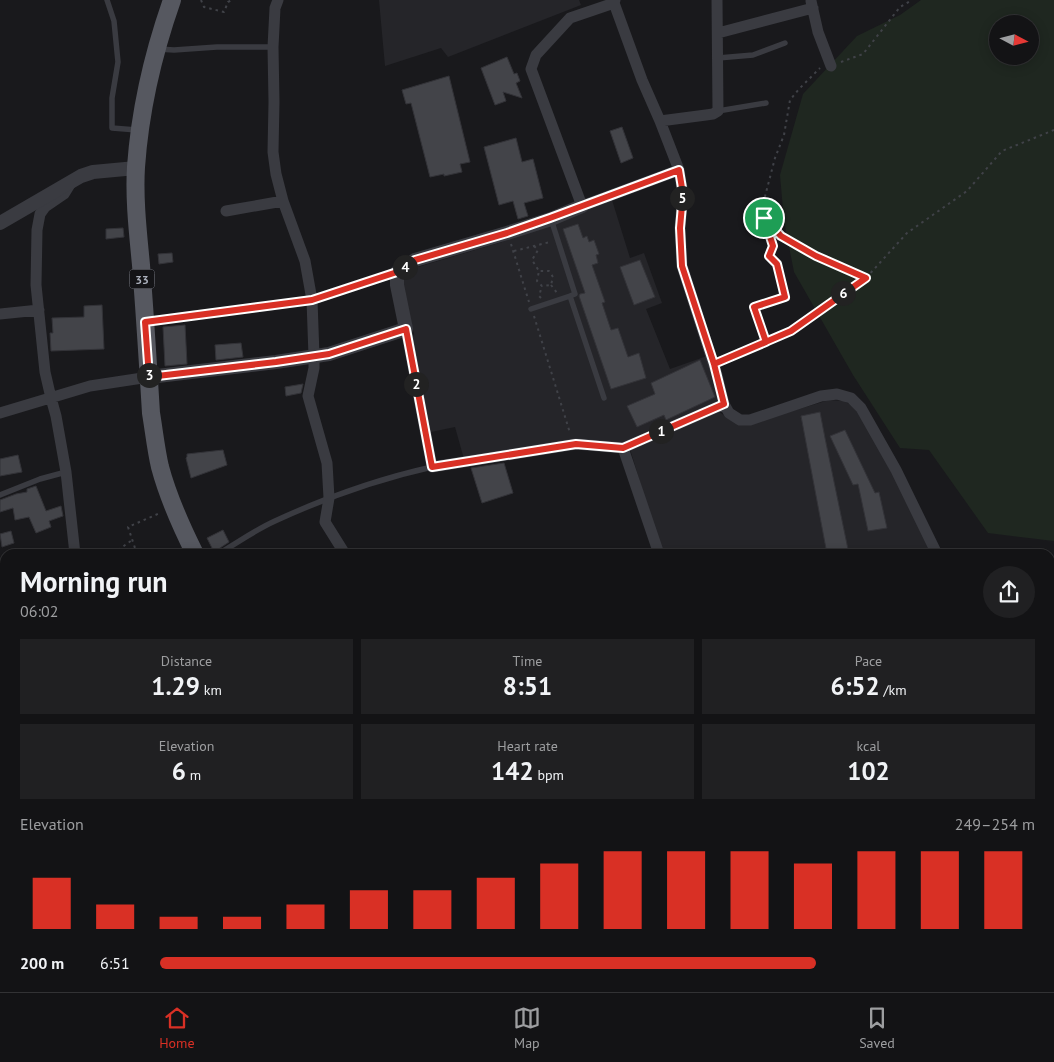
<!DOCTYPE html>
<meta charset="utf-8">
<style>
:root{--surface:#131315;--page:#202022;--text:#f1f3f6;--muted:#9d9ea0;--line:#323234;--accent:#d93025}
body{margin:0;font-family:"PT Sans",sans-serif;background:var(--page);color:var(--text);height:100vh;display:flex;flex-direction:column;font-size:19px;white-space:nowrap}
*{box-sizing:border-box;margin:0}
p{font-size:16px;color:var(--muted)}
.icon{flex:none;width:28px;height:28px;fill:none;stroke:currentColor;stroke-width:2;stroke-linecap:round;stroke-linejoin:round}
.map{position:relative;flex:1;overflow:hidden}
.panel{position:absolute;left:0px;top:549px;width:1055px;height:444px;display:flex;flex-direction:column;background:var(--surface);border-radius:15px 15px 0 0;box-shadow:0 2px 12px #0003,0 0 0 1px var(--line)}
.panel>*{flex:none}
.needle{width:32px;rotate:97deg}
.buttons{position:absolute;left:989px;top:15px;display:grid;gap:10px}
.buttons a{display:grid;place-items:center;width:50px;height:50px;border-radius:50%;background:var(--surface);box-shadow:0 2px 12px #0003,0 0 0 1px var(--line);font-size:25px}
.pin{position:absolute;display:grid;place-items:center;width:42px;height:42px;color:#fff;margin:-21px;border:2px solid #fff;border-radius:50%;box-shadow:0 1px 5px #0007}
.km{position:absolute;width:25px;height:25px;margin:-12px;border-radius:50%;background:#222;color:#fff;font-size:14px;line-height:25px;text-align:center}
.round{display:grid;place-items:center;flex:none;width:52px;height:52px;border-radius:26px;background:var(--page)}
.overview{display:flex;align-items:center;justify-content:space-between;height:85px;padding:0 20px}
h1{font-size:28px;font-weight:700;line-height:38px}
.metrics{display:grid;grid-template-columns:repeat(3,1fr);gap:8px;height:85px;padding:5px 20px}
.metrics div{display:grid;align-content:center;border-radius:0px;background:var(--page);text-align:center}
.metrics b{font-size:25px;font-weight:700}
.metrics small{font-size:14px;font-weight:400}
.metrics p{font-size:14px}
.chart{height:140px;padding:10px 20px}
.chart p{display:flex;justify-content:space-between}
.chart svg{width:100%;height:90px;margin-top:5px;stroke:var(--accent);stroke-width:6}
ul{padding:0 20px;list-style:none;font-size:16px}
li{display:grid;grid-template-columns:80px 60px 1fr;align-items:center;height:38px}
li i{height:12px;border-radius:6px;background:var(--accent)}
.tab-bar{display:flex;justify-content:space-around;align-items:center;height:70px;border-top:1px solid var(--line);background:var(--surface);font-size:14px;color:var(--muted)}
.tab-bar a{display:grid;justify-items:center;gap:2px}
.tab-bar .selected{color:var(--accent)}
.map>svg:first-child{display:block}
.built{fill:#252529}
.green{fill:#1f2720;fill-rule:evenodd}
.water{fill:#2e3841}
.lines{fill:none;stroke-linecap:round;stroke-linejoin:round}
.stream{stroke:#2e3841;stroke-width:3}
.building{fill:#434449;stroke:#333338}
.path{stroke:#404248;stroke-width:2;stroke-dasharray:2.5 4;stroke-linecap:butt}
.service{stroke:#3a3b41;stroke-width:5.5}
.minor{stroke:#3a3b41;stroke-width:11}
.tertiary{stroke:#3a3b41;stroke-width:14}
.primary{stroke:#565860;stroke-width:18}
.route-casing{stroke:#fff;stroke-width:10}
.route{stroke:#d93025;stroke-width:6}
.labels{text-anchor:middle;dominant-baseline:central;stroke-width:4;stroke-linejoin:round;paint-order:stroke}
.shield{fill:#141417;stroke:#7e818a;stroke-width:1}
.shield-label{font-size:12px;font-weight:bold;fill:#abb0bc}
</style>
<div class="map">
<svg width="1054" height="992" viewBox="0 0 1054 992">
<rect width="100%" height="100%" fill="#19191c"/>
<!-- built -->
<path class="built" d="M379,0H579L581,5L448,57L441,48L385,66Z
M612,200L630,258L644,253L662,303L646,309L670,369L707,356L720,401L652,432L650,430L621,444L464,459L455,427L431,432L412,340L414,334L402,283L406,275L408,270L502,242Z
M829,400L844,401L859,410L934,554H662L630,449L718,411L729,419L753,423Z"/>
<!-- green -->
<path class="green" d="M921,0H1054V541L988,533L929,450L900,448L853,375L794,272L784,221L780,175L803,94L857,36L900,15ZM998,24H1030V56H998Z
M1054,665V781L1050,783V666Z
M0,749L5,750V808H0Z
M242,988H382L381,992H246Z
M732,988H819L809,992H729Z"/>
<!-- water -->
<path class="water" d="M178,988H242L246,992H169Z"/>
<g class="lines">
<!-- stream -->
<path class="stream" d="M1050,730L1054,723"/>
</g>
<!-- building -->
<path class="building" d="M507,57L514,74L517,73L520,81L516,83L522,98L503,92L506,101L495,105L481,68Z
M449,76L470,162L460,164L462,172L444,176V174L430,177L411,103L406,104L402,90Z
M622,127L633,158L621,163L610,131Z
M516,138L522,162L533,159L543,198L524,203L528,216L518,219L513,201L499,205L484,147Z
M578,224L583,238L587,236L589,242L594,240L599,254L596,255L598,263L592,265L605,302L602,303L611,330L618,328L628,357L639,353L646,378L611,389L579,296L580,294L585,293L563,229Z
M123,228L124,237L106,239V229Z
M172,253L173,262L159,264L158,254Z
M640,260L655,297L634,305L620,267Z
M102,305L104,349L51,351L50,333H53L52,318L84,317V306Z
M185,325L187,364L165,366L163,327Z
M241,343L243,357L216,360L215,345Z
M700,360L715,397L666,420L664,415L637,427L627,406L655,394L651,383Z
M303,384L301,393L286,396L285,387Z
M820,412L825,438L849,554H827L801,416Z
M845,430L875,493L879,492L887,528L868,531L858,484L853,485L830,436Z
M223,450L227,465L191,478L186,458L187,457V454Z
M18,455L22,472L0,476V459Z
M504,463L513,493L482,503L471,468Z
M36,486L46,511L61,506L63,516L49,521L51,527L36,533L29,517L15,520L13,508L0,512V500L16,494L27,492V489Z
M223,530L229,542L214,552L207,538Z
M11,531L14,543L2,547L0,534Z"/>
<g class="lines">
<!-- path -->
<path class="path" d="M201,0L204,7L224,12L228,2L232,0
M841,62L863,54L900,7L912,0
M765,220L781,236L816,256L866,278
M511,244L529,302
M534,246L538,250L532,260L539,271L537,281L542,286L551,285L553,277L549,271H539
M514,251L550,242
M551,285L557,293
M541,298L539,296L542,286
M534,316L570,433
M797,326L866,278L907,233L967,191L1002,151L1054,130
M763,335L754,307L785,297L777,264L769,256L773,246L764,218L762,208L775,158L784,135L790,100L799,89L820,68
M113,554L132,540
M137,554L128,527L160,513
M0,770L5,769
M0,777L5,778
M0,947L5,945"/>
<!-- service -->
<path class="service" d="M107,0L114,21L118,62L112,98V128L137,130
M158,49L174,50L217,47H273
M718,58L753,55L785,43
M718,111L766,103
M551,219L575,294L570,296L604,398
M531,309L570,296
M148,321L312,300L397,272
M714,364L791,331
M0,495L40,479L66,472
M218,554C237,543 255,530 275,521C325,498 378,479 432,467
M0,610L5,609
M415,992L422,988
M432,992L440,988
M627,992L633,988"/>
<!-- minor -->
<path class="minor" d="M278,0L275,8L273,47L274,102L273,152L276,174L283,201L305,261L312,300L314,356V368L308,396L327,463L329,498L325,522L345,554
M615,0L614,3L570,18L536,55L531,69L582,206L679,170
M811,1L818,32L831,66
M614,3L642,80L660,121L679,170L683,194L680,228L682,266L717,375L724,404L729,413L740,420H750L821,396L837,394L851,398L861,408L896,470L937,554
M718,33L813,8
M660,121L706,115L713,114L718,111L717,0
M72,181L64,194L45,207L40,214L37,230L36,285L45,372L51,398L56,416L66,472L75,554
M226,211L283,201
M0,314L39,310
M406,329L432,467L576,444L623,448L724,404
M0,413L90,386L149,377
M623,448L659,554
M1050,593H1054
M0,720L5,722
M0,846L5,844
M1050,914H1054
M1050,953L1053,954
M848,992L852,988
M997,992L998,988"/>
<!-- tertiary -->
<path class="tertiary" d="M0,223L81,176L93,172L136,168
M149,377L276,362L329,354L406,329L397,285V272L415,260L507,233L551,219L582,206"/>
<!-- primary -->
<path class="primary" d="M172,0C153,54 140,110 136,167C134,199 138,233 141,265C145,315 148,364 151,413C154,431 156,450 160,467C168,497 181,526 195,554
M478,988L480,992
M581,992L587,988
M687,992L692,988"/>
</g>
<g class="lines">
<defs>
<path id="route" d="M764,218L773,246L769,256L777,264L785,297L754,307L766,342L714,364L724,404L623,448L576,444L432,467L406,329L329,354L276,362L149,377L145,322L312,300L397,272L415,260L507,233L550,218L679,170L683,194L680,228L682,266L714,364L791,331L866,278L816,256L781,236L764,218"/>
</defs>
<!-- route casing -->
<use href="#route" class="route-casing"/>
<!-- route -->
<use href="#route" class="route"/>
</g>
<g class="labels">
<!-- shield labels -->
<rect class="shield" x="129.5" y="269.5" width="25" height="19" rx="4"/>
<g class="shield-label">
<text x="142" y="279">33</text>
</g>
</g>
</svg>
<div class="buttons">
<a><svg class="needle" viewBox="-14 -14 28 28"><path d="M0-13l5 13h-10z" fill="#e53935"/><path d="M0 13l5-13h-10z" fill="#9d9ea0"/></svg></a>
</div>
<div class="pin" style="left:764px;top:218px;background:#1e9e55"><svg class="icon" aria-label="arrive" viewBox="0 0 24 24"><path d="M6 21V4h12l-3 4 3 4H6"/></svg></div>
<b class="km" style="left:661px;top:431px">1</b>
<b class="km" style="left:416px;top:384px">2</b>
<b class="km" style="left:149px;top:375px">3</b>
<b class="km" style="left:405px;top:267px">4</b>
<b class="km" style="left:682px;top:198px">5</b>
<b class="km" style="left:843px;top:293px">6</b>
<section class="panel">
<div class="overview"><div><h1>Morning run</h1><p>06:02</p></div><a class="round"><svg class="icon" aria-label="share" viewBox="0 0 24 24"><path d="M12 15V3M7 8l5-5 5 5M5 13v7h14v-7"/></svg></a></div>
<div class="metrics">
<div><p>Distance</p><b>1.29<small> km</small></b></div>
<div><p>Time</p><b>8:51</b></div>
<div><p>Pace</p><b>6:52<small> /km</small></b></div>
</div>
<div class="metrics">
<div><p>Elevation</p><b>6<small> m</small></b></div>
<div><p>Heart rate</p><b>142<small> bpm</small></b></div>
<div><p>kcal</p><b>102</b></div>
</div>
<div class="chart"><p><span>Elevation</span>249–254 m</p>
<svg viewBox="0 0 160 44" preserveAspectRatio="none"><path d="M5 44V19M15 44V32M25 44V38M35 44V38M45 44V32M55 44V25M65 44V25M75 44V19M85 44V12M95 44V6M105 44V6M115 44V6M125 44V12M135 44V6M145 44V6M155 44V6"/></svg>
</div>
<ul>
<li><b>200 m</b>6:51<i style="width:75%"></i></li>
</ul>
</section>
</div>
<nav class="tab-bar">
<a class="selected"><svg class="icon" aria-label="home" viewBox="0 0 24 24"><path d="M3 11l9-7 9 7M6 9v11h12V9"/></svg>Home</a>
<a><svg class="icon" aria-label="map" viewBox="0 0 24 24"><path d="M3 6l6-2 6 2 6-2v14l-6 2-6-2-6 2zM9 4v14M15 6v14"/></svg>Map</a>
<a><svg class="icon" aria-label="saved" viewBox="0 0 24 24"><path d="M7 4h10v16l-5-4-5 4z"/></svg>Saved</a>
</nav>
